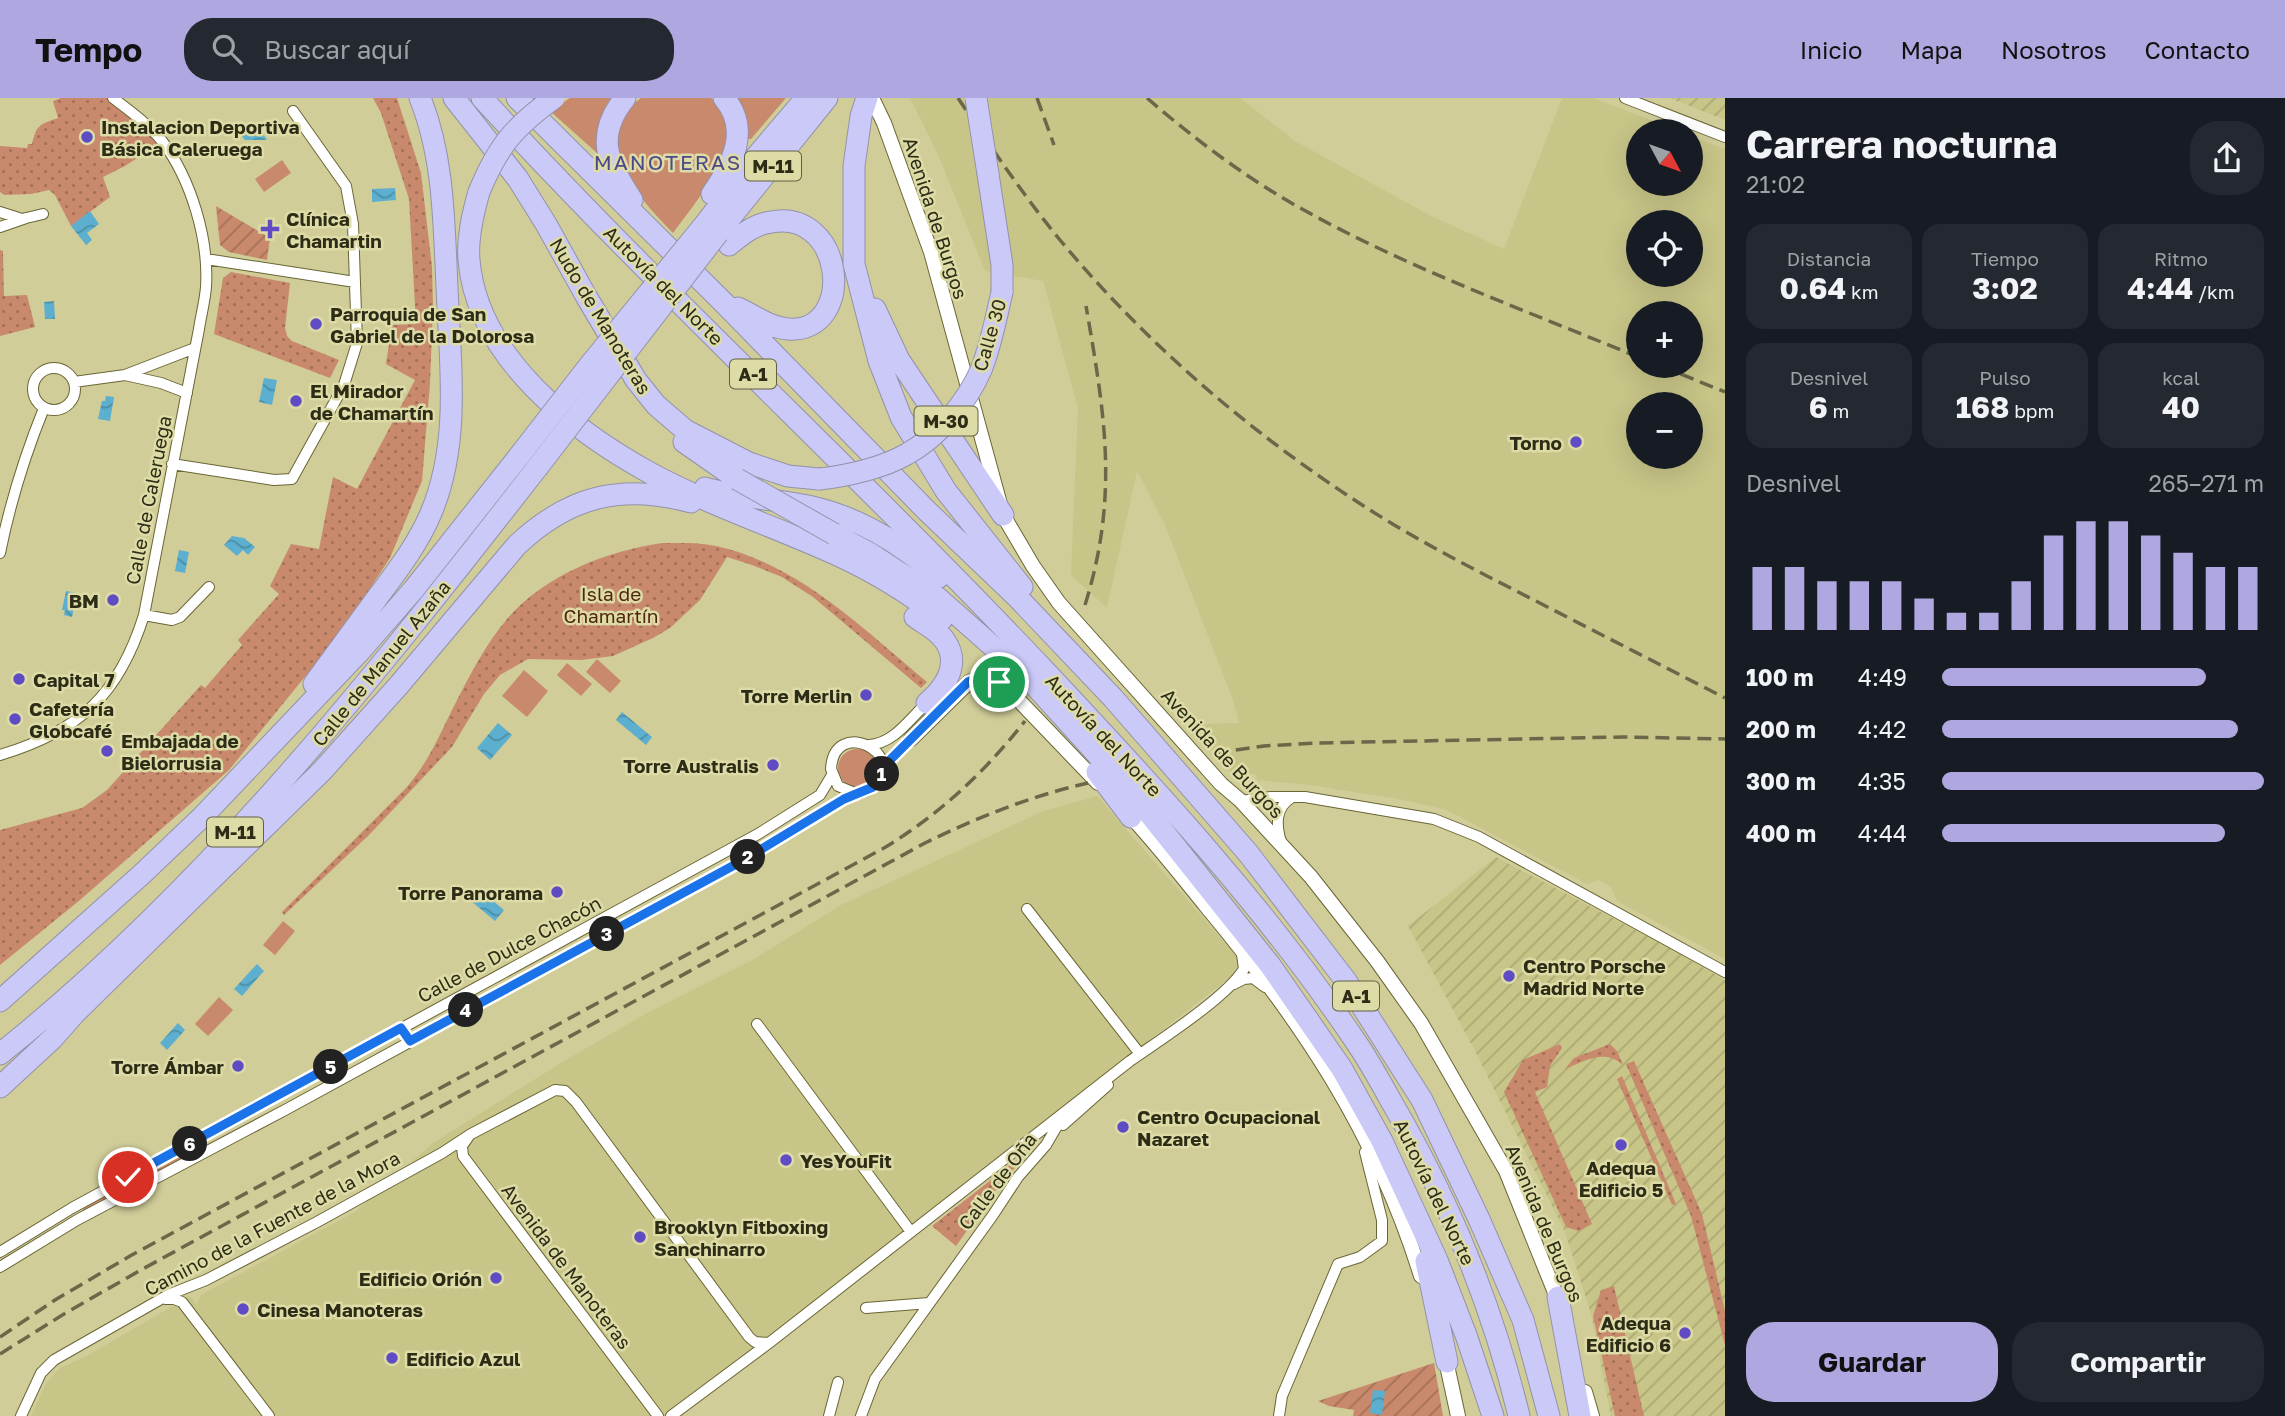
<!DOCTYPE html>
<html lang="es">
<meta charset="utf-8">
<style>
:root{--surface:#171b24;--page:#242831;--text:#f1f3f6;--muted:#9ea1a6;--accent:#afa7df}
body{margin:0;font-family:"Golos Text",sans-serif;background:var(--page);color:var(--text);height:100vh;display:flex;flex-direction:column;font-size:26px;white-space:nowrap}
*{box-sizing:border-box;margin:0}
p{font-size:23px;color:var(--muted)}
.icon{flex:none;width:38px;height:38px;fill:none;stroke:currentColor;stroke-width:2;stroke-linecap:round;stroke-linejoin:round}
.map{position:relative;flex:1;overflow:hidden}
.drawer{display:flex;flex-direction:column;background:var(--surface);width:560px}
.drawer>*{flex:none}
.needle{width:46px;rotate:131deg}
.tools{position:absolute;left:1626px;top:21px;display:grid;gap:14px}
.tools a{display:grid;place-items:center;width:77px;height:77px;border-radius:50%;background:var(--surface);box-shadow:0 7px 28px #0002;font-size:35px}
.pin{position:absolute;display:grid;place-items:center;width:60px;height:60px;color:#fff;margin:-30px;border:4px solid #fff;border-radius:50%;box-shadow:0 2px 7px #0007}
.km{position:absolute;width:35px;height:35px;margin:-18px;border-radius:50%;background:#222;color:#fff;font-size:19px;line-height:35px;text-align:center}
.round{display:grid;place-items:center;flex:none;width:74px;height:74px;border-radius:28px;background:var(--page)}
.summary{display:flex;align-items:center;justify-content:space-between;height:119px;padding:0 21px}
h1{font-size:38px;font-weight:700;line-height:52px}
.stats{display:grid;grid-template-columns:repeat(3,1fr);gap:10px;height:119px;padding:7px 21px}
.stats div{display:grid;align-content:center;border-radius:18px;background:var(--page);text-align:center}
.stats b{font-size:30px;font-weight:700}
.stats small{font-size:19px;font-weight:400}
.stats p{font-size:19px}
.chart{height:196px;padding:14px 21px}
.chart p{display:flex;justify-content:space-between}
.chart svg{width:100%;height:126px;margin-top:7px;stroke:var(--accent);stroke-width:6}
.cta{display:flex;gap:14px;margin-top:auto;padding:14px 21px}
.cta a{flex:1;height:80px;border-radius:28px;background:var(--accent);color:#111;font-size:28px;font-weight:700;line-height:80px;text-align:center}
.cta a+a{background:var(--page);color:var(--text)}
ul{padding:0 21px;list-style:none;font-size:23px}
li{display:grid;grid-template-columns:112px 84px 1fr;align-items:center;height:52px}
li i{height:18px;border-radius:9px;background:var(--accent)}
header{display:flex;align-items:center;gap:42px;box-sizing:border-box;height:98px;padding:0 35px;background:var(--accent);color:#111}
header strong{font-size:33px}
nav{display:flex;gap:38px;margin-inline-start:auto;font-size:24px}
.search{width:490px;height:63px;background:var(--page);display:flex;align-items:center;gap:18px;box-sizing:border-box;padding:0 24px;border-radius:28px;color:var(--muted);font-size:26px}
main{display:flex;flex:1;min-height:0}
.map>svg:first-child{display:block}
.built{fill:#c8c588;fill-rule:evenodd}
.industrial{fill:url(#industrial-furrows)}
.grass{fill:#c9896c}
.park{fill:url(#park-dots)}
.garden{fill:url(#garden-furrows)}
.water{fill:url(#water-waves)}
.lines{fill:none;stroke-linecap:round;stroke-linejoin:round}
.minor-casing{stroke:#696635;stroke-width:12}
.tertiary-casing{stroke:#696635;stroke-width:16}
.motorway-casing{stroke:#9392a9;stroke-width:23}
.minor{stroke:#fff;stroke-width:10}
.tertiary{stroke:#fff;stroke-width:14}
.motorway{stroke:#cac9f8;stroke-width:21}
.rail{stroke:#6a6848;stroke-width:3.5;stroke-dasharray:14 7;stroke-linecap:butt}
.motorway-bridge-casing{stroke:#9392a9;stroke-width:23;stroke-linecap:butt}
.motorway-bridge{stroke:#cac9f8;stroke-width:21}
.route-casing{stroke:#fff;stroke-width:14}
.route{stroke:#1a73e8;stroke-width:9}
.poi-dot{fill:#5f4bc3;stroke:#dddba6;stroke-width:2.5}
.labels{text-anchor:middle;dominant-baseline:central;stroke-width:5;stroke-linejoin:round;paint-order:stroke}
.shield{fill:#dddba6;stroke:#626042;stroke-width:2}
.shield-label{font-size:18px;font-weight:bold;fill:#2d2c17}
.poi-label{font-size:19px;font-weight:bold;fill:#2d2c17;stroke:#dddba6;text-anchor:start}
.street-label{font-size:19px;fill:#2d2c17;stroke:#dddba6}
.park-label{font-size:19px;fill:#51260f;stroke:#dddba6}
.neighbourhood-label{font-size:21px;letter-spacing:2px;fill:#4e4987;stroke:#dddba6}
</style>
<header>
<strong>Tempo</strong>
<div class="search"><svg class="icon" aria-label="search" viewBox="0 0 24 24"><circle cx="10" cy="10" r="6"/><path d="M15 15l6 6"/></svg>Buscar aquí</div>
<nav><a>Inicio</a><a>Mapa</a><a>Nosotros</a><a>Contacto</a></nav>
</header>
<main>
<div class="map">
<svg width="1725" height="1318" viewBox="0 0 1725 1318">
<defs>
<pattern id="industrial-furrows" width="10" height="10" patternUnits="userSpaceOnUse" patternTransform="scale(1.75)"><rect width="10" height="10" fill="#c8c588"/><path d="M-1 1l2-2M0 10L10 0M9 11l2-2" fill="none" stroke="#aca975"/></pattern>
<pattern id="park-dots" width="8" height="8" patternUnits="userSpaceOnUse" patternTransform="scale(1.75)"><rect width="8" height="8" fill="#c9896c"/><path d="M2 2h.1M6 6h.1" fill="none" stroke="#a47058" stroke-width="1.8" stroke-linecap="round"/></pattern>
<pattern id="garden-furrows" width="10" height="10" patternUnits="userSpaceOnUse" patternTransform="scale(1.75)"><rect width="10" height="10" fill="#c9896c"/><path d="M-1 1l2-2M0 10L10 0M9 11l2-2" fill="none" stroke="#a47058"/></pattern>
<pattern id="water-waves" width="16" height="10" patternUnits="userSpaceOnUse" patternTransform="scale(1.75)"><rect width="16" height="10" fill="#5cafce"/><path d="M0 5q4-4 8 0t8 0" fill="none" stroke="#4c8fa6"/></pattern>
</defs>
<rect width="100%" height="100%" fill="#d0cd99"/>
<!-- built -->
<path class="built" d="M910,0H1240L1295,43L1431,118L1504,151L1562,0H1593L1679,33H1638V86H1690L1691,38L1725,51V861L1617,803L1611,789L1599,782L1587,786L1447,712L1398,701L1310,687L1257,682L1256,676L1230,674L1196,632L1201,626L1239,625L1233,602L1165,427L1137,373L1107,510L1071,477L1078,310L1043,183L985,173L939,59ZM1638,124H1690V177H1638ZM1638,215H1690V268H1638ZM1638,306H1690V359H1638Z
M1097,698L1240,862L1237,874L1000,1058L927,1122L769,1245L742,1257L665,1318H31L47,1284L60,1270L90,1256L190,1198L197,1207L201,1197L355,1114L433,1045L564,963L647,915L754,861L841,807L1041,714Z"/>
<!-- industrial -->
<path class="industrial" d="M1669,0H1725V22Z
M1496,759L1664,847L1725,882V1318H1611L1591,1216L1565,1134L1475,953L1408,828Z"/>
<!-- grass -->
<path class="grass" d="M570,0H611C599,17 595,34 599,54L597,55L550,13Z
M641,0H711C715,4 720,8 723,12C746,46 693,108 673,135C646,107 595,56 625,14C629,9 636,4 641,0Z
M734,0H786L751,41H747Z
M282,62L291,75L264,94L255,81Z
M597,561L621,583L610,595L586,574Z
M567,565L592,586L581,598L557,577Z
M524,572L548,593L527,619L502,598Z
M838 670a19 19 0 1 1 38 0a19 19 0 1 1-38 0Z
M283,823L295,833L275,857L263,847Z
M219,899L233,912L208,938L195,926Z
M183,1055L186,1060L85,1113L83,1112V1109Z"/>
<!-- park -->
<path class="park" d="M61,0H113L162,44L125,68L103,79L110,99L71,128L55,97L49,92L31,96L4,97L0,94V48L27,50L28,46H32C37,26 39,27 58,20L53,3Z
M373,0H397L421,75L432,169L433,209L430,285L422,383L390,460L339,537L229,672L80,802L0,867V732L82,710L107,692L201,587L205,590L242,547L238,542L279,496L270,488L291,446L319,451L333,379L357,391L415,282L386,266L392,227L416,226L409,101L381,15Z
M0,152L3,153L4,198L27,197L35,229L0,238Z
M231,174L290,185L285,230L287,238L292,243L339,262L330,280L214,236L223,180Z
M662,445C679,445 698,444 716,448C799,466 864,532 927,584L921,590L813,499L782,479L752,467L727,459L700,502L670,530L653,540L613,558L581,562L528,561L500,577L484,596L452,649L369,737L284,817L282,814L406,690C429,663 437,642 452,612C468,581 484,548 507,521C545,477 606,453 662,445Z
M1560,946L1562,950L1550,968L1547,989L1535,994L1592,1126L1579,1133L1566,1129L1504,994L1523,962Z
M1610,946L1617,953L1623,967C1605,950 1584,963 1565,971L1574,960Z
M1634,963L1702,1116L1725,1213V1247L1691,1118L1626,966Z
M1622,978L1676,1106L1672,1107L1617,981Z
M1033,1049L999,1088L956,1148L932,1128Z
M1614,1188L1644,1318H1615L1593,1218L1601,1192Z"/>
<!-- garden -->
<path class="garden" d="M216,108L270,140L267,162L229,154L220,147Z
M1434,1265L1443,1318H1353L1354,1312L1329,1308L1318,1303Z"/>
<!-- water -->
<path class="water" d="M258,28L267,42H245L240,36Z
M395,90L396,102L372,104V91Z
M90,113L99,126L87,135L92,142L86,147L71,128Z
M54,203L55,221H45L44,204Z
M264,280L277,282L272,307L259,304Z
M106,298L114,299L110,323L98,321L102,303H105Z
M232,438L244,440L255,449L248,457L243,452L237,458L224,447Z
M179,452L189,454L185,475L175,473Z
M66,493L77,495L72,519L64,517L65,512H62Z
M622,614L652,639L646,647L616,622Z
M498,625L512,637L490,662L477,650Z
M480,792L504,812L495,823L471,803Z
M257,866L264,873L242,898L234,891Z
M178,925L185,932L167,952L160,945Z
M1373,1292L1385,1293L1382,1317L1370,1315Z"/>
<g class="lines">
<defs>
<path id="minor" d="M1625,0L1725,39
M0,114L22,121L43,116
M0,129L26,120
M206,161L355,184
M33 291a21 21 0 1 1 42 0a21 21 0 1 1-42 0Z
M125,277L161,285L187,295
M74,284L125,277L195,250
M172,366L274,382L292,381L344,287L357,245L353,126L346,88L293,13
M0,455C10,405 25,357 44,310
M144,517L172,522L180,519L209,489
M869,647C895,645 909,621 927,605
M0,657C80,633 119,597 144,517L199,231C201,217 205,203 206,189C209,141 191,81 162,43C148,26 130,13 113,0
M882,672L890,661L911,641
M1241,703L1271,699H1305L1434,721L1479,739L1725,874
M1281,744C1276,727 1275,710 1291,700
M1027,811L1140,956
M1234,886L1244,881L1253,880L1265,889
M757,926L911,1134
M1063,1027L1108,987
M469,1038L462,1048L463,1058L658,1318
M0,1154L72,1110L758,736L820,697L832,677
M0,1169L77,1122L285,1012L740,764L844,700C854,696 866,696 875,688C908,655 834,618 831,671L838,688L855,695
M165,1201H174L182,1204L269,1318
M866,1210L929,1205
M21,1318L41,1275L54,1262L168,1197L206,1182L317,1124L442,1055L471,1036L555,992L565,993L576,1004L749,1239L755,1244L769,1245
M671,1318L769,1245L1130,963C1160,942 1226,900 1244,871L1242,856
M829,1318L838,1284
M861,1318L875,1281L993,1117L1018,1079L1046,1047L1060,1023L1065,1018
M1279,1318L1282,1298L1338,1166L1360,1159L1382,1143V1122L1365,1054L1370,1049"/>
<path id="tertiary" d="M872,0L884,25L931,154L1003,417L1033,468L1059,505L1221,686L1241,703L1311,779L1377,863L1421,925L1506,1073L1560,1207
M911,641L969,584C984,577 996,582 1009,592L1098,685
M1127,714C1155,744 1180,776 1206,808C1301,922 1377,1035 1421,1178
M1445,1258L1458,1318
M1585,1294L1592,1318"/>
<path id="motorway" d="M454,0L518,81L546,126L586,198L636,282L656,307L685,332L749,365L788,378L819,381
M482,0C663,197 861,378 1044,572C1155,690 1266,810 1356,944C1369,963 1380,983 1391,1003C1449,1102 1492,1206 1519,1318
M517,0L723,204L927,413L1018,500L1113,600L1248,755L1346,883L1422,1002L1479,1121L1523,1222L1549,1318
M625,0C594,38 608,66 632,102
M867,0L861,18L854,68V166L879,263L901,319L946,393L1022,489
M988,76L1002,167V194
M479,94C473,115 467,139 469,162C477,259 573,333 652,376C710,407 773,428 833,455C871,472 909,495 942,521
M712,96C732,68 751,31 724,0
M706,125L755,60L806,0
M718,135L827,0
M729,147C740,138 752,128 766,125C845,105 858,236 788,231C770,230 754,217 738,210
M875,211L899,262L1003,417
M684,344L737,381
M705,390C740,400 777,401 812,409C860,420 903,447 939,479
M834,436L871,456L938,500L1007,561L1037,590L1136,699L1270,867L1342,971L1382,1043L1437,1162L1466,1237L1493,1318
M915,519C925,526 939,533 945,543C961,566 945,590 927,605
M314,586C335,557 356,529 377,500C397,473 418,446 431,415C461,344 450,264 447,189C444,126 444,59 420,0
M1097,674L1131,719
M0,903L141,777L203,718L360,553L414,491L520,357
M0,956C208,790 374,579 537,370
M0,989L53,940L75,915L322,673L399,587L517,447C569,398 622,385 691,404
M1426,1163L1447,1264
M1558,1199L1580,1318"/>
</defs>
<!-- minor casing -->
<use href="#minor" class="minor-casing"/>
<!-- tertiary casing -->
<use href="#tertiary" class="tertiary-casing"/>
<!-- motorway casing -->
<use href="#motorway" class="motorway-casing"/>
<!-- minor -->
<use href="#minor" class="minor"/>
<!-- tertiary -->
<use href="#tertiary" class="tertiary"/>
<!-- motorway -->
<use href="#motorway" class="motorway"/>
<!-- rail -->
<path class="rail" d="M958,0C991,49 1023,97 1060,142C1148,248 1254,338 1370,412C1422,445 1477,473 1532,501C1596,534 1661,567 1725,600
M1037,0L1054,47
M1147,0C1192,39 1241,76 1293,106C1402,168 1522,211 1638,259
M1661,268L1725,294
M1085,507C1119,398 1105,317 1086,208
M1215,655L1264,648L1315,645L1624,639L1725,641
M0,1239L55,1202L130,1158L884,750C940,716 985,674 1025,623
M0,1256L64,1216L139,1173L925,745C978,719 1031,698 1088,685"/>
<defs>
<path id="motorway-bridge" d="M976,0L988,76
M479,94C498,48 514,29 554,0
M520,357L589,268L706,125
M537,370L718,135
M737,381L834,436
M819,381C847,378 883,370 907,356C938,339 967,304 981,272C991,247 996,220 1002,194"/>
</defs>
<!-- motorway-bridge casing -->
<use href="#motorway-bridge" class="motorway-bridge-casing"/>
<!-- motorway-bridge -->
<use href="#motorway-bridge" class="motorway-bridge"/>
</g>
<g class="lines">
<defs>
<path id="route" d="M128,1079L401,930L410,943L740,764L844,701L873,689L890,662L968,584L978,580L999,584"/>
</defs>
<!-- route casing -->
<use href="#route" class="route-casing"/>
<!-- route -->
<use href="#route" class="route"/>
</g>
<!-- markers -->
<g class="poi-dot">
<circle cx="87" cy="39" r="7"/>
<path d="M266.5 120.5h7v7h7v7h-7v7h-7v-7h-7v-7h7z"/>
<circle cx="316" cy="226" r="7"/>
<circle cx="296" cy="303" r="7"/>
<circle cx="1576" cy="344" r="7"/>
<circle cx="113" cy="502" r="7"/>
<circle cx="19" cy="581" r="7"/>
<circle cx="866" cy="597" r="7"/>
<circle cx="15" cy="621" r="7"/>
<circle cx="107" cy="653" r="7"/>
<circle cx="773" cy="667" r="7"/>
<circle cx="557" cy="794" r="7"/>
<circle cx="1509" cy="878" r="7"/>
<circle cx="238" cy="968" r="7"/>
<circle cx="1123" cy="1029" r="7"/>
<circle cx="1621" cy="1047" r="7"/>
<circle cx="786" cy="1062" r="7"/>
<circle cx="640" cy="1139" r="7"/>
<circle cx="496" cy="1180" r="7"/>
<circle cx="243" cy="1211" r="7"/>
<circle cx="1685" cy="1235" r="7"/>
<circle cx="392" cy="1260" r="7"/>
</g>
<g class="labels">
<!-- shield labels -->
<g class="shield">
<rect x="745" y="53.5" width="56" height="29" rx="5"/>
<rect x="730" y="261.5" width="46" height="29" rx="5"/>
<rect x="914.5" y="308.5" width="63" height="29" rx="5"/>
<rect x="207" y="719.5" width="56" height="29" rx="5"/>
<rect x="1333" y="883.5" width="46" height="29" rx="5"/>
</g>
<g class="shield-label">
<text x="773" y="68">M-11</text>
<text x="753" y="276">A-1</text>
<text x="946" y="323">M-30</text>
<text x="235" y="734">M-11</text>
<text x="1356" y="898">A-1</text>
</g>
<!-- poi labels -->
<g class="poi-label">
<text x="101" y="28">Instalacion Deportiva<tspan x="101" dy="22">Básica Caleruega</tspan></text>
<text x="286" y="120">Clínica<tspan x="286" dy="22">Chamartin</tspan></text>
<text x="330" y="215">Parroquia de San<tspan x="330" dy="22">Gabriel de la Dolorosa</tspan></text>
<text x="310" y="292">El Mirador<tspan x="310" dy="22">de Chamartín</tspan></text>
<text x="1562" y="344" text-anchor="end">Torno</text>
<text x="99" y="502" text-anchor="end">BM</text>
<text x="33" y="581">Capital 7</text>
<text x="852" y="597" text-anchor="end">Torre Merlin</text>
<text x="29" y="610">Cafetería<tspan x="29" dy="22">Globcafé</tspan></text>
<text x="121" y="642">Embajada de<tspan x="121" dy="22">Bielorrusia</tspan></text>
<text x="759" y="667" text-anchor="end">Torre Australis</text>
<text x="543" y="794" text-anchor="end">Torre Panorama</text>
<text x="1523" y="867">Centro Porsche<tspan x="1523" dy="22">Madrid Norte</tspan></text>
<text x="224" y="968" text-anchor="end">Torre Ámbar</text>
<text x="1137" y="1018">Centro Ocupacional<tspan x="1137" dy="22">Nazaret</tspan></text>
<text x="800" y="1062">YesYouFit</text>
<text x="1621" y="1069" text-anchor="middle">Adequa<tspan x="1621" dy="22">Edificio 5</tspan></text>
<text x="654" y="1128">Brooklyn Fitboxing<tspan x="654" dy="22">Sanchinarro</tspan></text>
<text x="482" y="1180" text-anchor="end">Edificio Orión</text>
<text x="257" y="1211">Cinesa Manoteras</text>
<text x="1671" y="1224" text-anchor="end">Adequa<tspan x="1671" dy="22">Edificio 6</tspan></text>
<text x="406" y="1260">Edificio Azul</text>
</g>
<!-- street labels -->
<g class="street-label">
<text transform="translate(936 120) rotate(72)">Avenida de Burgos</text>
<text transform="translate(664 187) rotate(45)">Autovía del Norte</text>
<text transform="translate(601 218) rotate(59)">Nudo de Manoteras</text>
<text transform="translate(989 237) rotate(-74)">Calle 30</text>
<text transform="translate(148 402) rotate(-79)">Calle de Caleruega</text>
<text transform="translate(381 565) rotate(-51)">Calle de Manuel Azaña</text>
<text transform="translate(1104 637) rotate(47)">Autovía del Norte</text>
<text transform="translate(1223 655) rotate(47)">Avenida de Burgos</text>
<text transform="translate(509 851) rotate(-28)">Calle de Dulce Chacón</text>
<text transform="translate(997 1083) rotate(-53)">Calle de Oña</text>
<text transform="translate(1435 1094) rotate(64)">Autovía del Norte</text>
<text transform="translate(272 1125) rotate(-28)">Camino de la Fuente de la Mora</text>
<text transform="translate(1545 1125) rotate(67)">Avenida de Burgos</text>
<text transform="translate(567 1168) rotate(53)">Avenida de Manoteras</text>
</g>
<!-- park labels -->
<g class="park-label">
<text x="611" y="495">Isla de<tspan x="611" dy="22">Chamartín</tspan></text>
</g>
<!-- neighbourhood labels -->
<g class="neighbourhood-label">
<text x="668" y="64">MANOTERAS</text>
</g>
</g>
</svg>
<div class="tools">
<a><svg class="needle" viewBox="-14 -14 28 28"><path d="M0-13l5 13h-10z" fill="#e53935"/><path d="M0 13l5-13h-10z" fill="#9ea1a6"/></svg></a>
<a><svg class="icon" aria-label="locate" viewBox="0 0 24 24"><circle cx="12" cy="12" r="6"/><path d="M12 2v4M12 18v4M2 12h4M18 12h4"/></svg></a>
<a>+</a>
<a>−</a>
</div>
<div class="pin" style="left:999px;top:584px;background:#1e9e55"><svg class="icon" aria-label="arrive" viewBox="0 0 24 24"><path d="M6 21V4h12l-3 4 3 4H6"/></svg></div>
<div class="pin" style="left:128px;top:1079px;background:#d93025"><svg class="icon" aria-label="check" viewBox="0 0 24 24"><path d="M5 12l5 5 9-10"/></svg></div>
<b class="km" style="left:882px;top:676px">1</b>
<b class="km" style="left:748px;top:759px">2</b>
<b class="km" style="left:607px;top:836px">3</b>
<b class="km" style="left:466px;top:912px">4</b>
<b class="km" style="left:331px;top:969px">5</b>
<b class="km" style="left:190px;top:1046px">6</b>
</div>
<section class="drawer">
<div class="summary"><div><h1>Carrera nocturna</h1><p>21:02</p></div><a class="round"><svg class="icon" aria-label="share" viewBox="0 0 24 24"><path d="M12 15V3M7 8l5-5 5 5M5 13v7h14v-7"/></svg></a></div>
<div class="stats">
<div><p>Distancia</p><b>0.64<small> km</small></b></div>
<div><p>Tiempo</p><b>3:02</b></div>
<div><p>Ritmo</p><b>4:44<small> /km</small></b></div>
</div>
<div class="stats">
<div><p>Desnivel</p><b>6<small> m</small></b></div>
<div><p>Pulso</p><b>168<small> bpm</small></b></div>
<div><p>kcal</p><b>40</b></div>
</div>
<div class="chart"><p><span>Desnivel</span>265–271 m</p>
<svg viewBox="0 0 160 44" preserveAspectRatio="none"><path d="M5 44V22M15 44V22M25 44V27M35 44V27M45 44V27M55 44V33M65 44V38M75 44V38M85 44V27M95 44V11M105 44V6M115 44V6M125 44V11M135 44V17M145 44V22M155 44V22"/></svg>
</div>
<ul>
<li><b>100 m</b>4:49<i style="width:82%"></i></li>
<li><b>200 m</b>4:42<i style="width:92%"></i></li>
<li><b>300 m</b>4:35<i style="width:100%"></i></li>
<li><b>400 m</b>4:44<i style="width:88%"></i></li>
</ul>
<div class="cta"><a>Guardar</a><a>Compartir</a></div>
</section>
</main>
